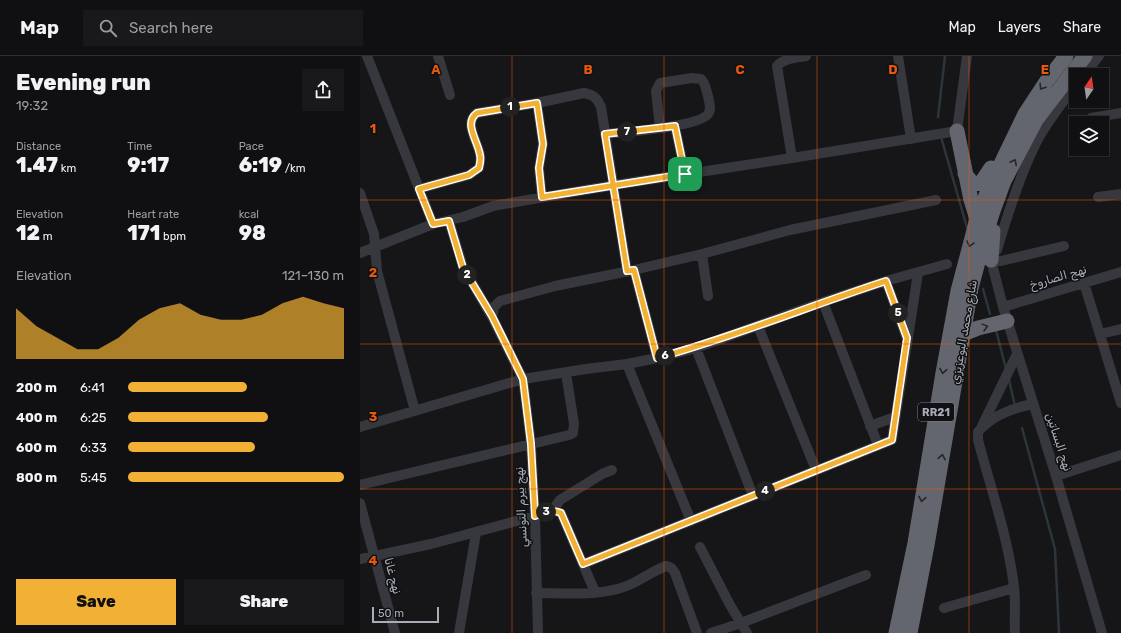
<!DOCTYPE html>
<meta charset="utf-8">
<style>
:root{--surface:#101012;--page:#19191b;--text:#f1f3f6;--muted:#9c9d9f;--line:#303032;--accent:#f2b134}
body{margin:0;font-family:Rubik,"Noto Naskh Arabic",sans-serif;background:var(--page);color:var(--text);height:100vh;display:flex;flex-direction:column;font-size:15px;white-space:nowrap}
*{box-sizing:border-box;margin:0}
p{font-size:13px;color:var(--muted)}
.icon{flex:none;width:22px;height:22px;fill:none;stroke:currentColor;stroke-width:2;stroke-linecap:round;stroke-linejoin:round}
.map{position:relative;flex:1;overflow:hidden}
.drawer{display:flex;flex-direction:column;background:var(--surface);width:360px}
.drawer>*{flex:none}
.needle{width:26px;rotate:13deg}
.fabs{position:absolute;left:709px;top:12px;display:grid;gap:8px}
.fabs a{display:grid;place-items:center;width:40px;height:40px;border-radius:0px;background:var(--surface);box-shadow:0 1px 3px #0004,0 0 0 1px var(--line);font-size:20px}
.scale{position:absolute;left:12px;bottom:10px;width:67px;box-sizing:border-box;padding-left:4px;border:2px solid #a8adb8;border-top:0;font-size:11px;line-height:14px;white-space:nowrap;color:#a8adb8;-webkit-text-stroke:3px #111113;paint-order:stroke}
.pin{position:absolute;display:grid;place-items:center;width:34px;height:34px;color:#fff;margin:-17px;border-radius:8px;box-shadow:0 2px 6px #0006}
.km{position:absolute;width:20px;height:20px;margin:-10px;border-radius:50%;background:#222;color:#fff;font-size:11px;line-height:20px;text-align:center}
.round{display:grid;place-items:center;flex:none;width:42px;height:42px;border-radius:0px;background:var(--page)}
.headline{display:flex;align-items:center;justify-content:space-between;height:68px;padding:0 16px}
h1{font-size:22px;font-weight:800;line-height:30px}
.stats{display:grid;grid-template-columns:repeat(3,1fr);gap:6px;height:68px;padding:4px 16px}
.stats div{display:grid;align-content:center}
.stats b{font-size:20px;font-weight:800}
.stats small{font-size:11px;font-weight:400}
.stats p{font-size:11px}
.chart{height:112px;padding:8px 16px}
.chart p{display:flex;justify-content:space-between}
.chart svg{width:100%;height:72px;margin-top:4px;fill:var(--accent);opacity:.7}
.cta{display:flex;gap:8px;margin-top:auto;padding:8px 16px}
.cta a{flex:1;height:46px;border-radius:0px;background:var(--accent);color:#111;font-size:16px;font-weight:800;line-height:46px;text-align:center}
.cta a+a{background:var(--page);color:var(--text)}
ul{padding:0 16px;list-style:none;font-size:13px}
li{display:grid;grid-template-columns:64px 48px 1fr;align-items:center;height:30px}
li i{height:10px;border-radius:5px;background:var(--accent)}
header{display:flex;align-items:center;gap:24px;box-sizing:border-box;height:56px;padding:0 20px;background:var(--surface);border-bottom:1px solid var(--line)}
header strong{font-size:19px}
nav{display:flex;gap:22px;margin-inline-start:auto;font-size:14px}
.search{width:280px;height:36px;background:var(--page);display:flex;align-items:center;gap:10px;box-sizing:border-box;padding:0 14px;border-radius:0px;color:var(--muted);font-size:15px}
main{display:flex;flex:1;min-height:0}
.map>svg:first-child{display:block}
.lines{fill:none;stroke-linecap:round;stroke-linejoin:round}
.stream{stroke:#2c353c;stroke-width:2.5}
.minor{stroke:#37383d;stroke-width:10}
.highway{stroke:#63666e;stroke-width:15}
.oneway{stroke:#26262a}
.route-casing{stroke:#fff;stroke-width:8}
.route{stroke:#f2b134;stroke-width:5}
.grid{fill:none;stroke:#e8590c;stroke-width:1;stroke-opacity:0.55}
.labels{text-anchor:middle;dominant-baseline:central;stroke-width:3;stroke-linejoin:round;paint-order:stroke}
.shield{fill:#111113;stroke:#7b7e86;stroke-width:1}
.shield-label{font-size:11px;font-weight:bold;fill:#a8adb8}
.street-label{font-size:12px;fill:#a8adb8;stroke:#111113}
.grid-label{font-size:13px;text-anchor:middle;font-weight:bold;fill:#e8590c;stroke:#111113;stroke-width:3;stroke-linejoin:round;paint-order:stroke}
</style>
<header>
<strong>Map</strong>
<div class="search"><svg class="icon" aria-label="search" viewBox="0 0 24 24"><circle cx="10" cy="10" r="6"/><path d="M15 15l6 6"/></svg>Search here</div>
<nav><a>Map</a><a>Layers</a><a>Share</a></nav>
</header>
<main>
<section class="drawer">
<div class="headline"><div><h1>Evening run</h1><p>19:32</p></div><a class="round"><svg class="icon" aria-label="share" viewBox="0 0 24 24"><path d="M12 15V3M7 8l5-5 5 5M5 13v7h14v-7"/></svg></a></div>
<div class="stats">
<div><p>Distance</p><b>1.47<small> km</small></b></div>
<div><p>Time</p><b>9:17</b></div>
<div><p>Pace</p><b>6:19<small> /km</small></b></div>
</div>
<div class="stats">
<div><p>Elevation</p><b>12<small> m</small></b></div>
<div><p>Heart rate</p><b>171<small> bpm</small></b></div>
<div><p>kcal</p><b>98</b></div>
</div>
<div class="chart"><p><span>Elevation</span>121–130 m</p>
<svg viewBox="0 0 160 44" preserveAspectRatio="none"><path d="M0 44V13L10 24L20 31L30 38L40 38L50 31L60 20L70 13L80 10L90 17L100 20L110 20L120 17L130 10L140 6L150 10L160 13V44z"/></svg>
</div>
<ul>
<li><b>200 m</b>6:41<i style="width:55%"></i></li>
<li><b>400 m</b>6:25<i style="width:65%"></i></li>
<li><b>600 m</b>6:33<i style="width:59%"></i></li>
<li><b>800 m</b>5:45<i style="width:100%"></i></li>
</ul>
<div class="cta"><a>Save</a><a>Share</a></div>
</section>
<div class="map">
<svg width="761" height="577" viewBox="0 0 761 577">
<rect width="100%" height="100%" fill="#161618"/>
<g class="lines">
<!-- stream -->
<path class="stream" d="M578,61L585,0
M581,81L608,175
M623,233L630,258
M636,274L646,313
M649,324L655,350
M662,372L695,493L699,577"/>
<!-- minor -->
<path class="minor" d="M7,0L73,168
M78,0L90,39
M538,0L551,83
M724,19L739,0
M177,47L183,88L179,112L182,141
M731,62L761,57
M315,70L325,118
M245,78C263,76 339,71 348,58C352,53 349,46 348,40C346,34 346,28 341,23L332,22L300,27L296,35L300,72
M432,102L417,10C424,2 436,2 446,0
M59,133L109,119L119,112C120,108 121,103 120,99C118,85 103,68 117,57L177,47L224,37C234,39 237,42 241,51L267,215
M0,137L14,178L17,215L55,355
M738,141L761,138
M89,165L103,211L132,261L163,323L171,388L175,460L178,577
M637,194C647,160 660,119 676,87C686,67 702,47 716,29
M0,197L73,168L103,161L133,150L254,129L432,102L597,75L607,0
M342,198L348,240
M631,204L643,251L696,420L742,577
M633,205H641L704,190
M274,214L297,302
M526,225L546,280
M724,227L761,347
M463,246L518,389
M643,251L761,216
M132,261L134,251L140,245L195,230L274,214L342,198L430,174L576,144
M398,270L456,414
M740,278L761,273
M336,292L393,440
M267,308L331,465
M510,370L535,361
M622,370L657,298
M0,371L163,323L226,313L267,308L297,302L336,292L463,246L526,225L587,208
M696,420L761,399
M0,429L209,379L213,377L214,368L206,317
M0,447L35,577
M192,455L200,444L242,418L252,414
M340,491L370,549L387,577
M0,503L71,488L175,460C184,457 192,453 201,457L235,536
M223,508L532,384L558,217
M176,537C206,537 241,541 269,529C282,523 293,515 306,510C311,511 312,512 315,517L337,577
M584,552L654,532
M99,577L116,477
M351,577L381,567L506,519
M655,577C654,562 656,546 654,531C648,481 631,433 618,384V376C631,360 653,352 673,348"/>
<!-- highway -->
<path class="highway" d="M597,75L611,144L617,163
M605,118C610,124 612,129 621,127L631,112
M631,204L633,175
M603,278L618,272L647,265
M536,577L555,487L583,317L598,235L617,163L627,137L665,58L686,26L706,0
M550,577L567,489L611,232L625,180L633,155L644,125L676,64L725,0"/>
</g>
<!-- one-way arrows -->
<defs><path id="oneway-chevron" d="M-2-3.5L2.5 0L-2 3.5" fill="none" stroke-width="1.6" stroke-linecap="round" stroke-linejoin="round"/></defs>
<g class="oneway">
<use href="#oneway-chevron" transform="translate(682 31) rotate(123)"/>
<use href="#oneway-chevron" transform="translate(654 106) rotate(-63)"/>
<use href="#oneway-chevron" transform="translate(610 188) rotate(106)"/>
<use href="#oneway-chevron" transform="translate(625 271) rotate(-15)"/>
<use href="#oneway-chevron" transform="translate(583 315) rotate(100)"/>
<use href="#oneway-chevron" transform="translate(582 401) rotate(-80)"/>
<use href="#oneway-chevron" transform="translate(562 443) rotate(100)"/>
</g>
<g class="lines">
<defs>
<path id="route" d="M325,118L182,141L179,112L183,88L177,47L117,57C103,67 118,85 120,99C121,103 120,108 119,112L109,119L59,133L73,168L89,165L103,212L132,260L163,323L171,388L175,460C184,457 192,453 201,457L223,508L532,384L547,282L526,225C449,250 374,281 297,302L274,214L267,215L245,78L315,70L325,118"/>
</defs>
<!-- route casing -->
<use href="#route" class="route-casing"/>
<!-- route -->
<use href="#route" class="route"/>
</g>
<!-- grid -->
<path class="grid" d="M152,0V577M304,0V577M457,0V577M609,0V577M0,144H761M0,288H761M0,433H761"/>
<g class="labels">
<!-- shield labels -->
<rect class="shield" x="558" y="347" width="36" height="18" rx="3"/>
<g class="shield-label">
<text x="576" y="356">RR21</text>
</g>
<!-- street labels -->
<g class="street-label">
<text transform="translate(698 221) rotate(-16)">نهج الصاروخ</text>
<text transform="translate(604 276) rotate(-80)">شارع محمد البوعزيزي</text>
<text transform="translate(699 386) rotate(72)">نهج البساتين</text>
<text transform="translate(161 451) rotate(-93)">نهج بيرم التونسي</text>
<text transform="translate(33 520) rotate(75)">نهج غانا</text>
</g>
</g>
<g class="grid-label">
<text x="76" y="18">A</text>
<text x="228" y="18">B</text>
<text x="380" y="18">C</text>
<text x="533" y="18">D</text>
<text x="685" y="18">E</text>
<text x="13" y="77">1</text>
<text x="13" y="221">2</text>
<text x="13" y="365">3</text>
<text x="13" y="509">4</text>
</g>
</svg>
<div class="fabs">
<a><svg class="needle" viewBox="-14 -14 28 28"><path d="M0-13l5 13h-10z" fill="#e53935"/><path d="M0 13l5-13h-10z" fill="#9c9d9f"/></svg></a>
<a><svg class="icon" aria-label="layers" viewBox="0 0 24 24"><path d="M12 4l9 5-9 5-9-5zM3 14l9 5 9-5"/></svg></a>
</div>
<div class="scale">50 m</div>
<div class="pin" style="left:325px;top:118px;background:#1e9e55"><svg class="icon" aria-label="arrive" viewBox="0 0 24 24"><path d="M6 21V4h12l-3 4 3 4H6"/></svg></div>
<b class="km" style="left:150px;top:51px">1</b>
<b class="km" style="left:107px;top:219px">2</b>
<b class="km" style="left:186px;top:456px">3</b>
<b class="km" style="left:405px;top:435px">4</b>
<b class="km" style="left:538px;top:257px">5</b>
<b class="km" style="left:305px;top:300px">6</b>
<b class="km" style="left:267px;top:76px">7</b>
</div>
</main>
